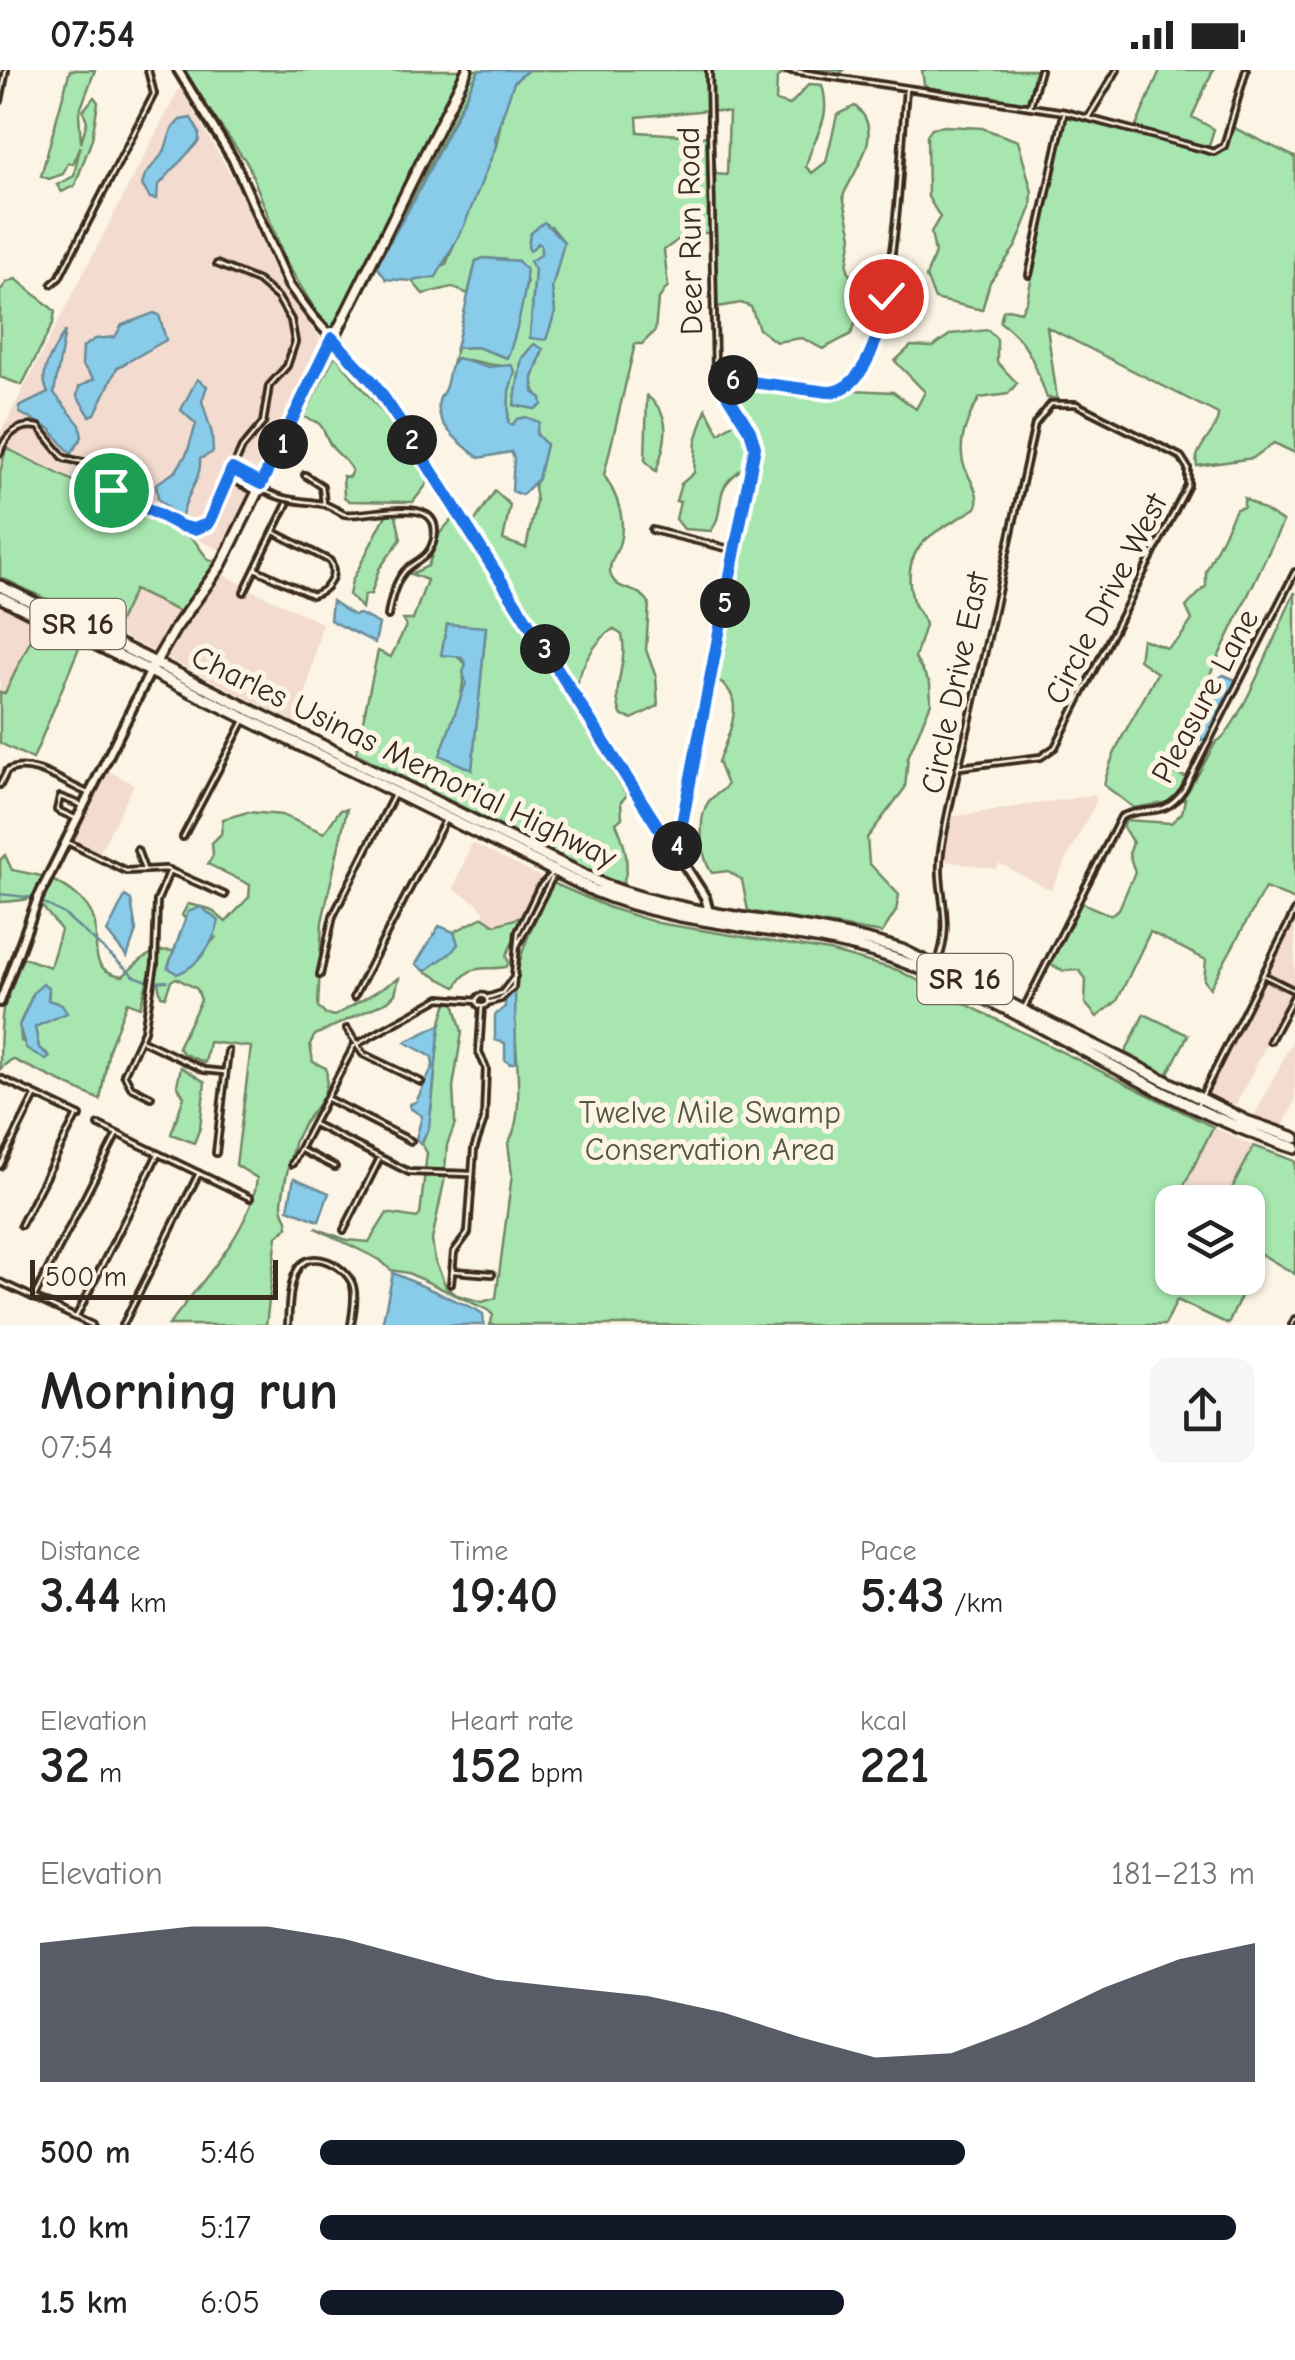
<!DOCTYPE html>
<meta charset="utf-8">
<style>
:root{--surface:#fff;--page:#f6f6f6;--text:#222;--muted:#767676;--accent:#111827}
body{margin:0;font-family:"Comic Neue",sans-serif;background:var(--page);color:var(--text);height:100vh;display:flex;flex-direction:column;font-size:38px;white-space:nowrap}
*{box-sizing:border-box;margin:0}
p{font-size:32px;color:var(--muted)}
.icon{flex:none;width:55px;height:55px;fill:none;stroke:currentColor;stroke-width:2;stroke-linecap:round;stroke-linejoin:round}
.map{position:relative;height:1255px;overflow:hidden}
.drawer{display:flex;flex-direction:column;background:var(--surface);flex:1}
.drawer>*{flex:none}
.controls{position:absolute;left:1155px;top:1115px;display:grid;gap:20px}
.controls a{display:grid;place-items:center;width:110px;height:110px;border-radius:20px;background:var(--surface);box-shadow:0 2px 8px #0004;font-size:50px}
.scale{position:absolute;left:30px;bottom:25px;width:248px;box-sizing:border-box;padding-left:10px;border:5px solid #3b2a1e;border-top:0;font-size:28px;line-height:35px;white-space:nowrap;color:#3b2a1e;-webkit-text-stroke:8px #fcf5e5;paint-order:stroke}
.pin{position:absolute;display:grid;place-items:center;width:85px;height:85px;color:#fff;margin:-42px;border:5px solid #fff;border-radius:50%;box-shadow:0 2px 10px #0007}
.km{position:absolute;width:50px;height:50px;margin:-25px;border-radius:50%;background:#222;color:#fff;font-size:28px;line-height:50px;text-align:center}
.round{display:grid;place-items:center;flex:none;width:105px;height:105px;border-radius:20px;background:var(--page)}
.head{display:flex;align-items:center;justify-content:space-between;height:170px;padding:0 40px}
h1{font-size:55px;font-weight:700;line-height:75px}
.stats{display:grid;grid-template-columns:repeat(3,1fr);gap:15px;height:170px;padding:10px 40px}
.stats div{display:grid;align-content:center}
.stats b{font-size:50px;font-weight:700}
.stats small{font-size:28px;font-weight:400}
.stats p{font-size:28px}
.chart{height:280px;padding:20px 40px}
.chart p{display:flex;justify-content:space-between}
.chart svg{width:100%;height:180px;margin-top:10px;fill:var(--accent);opacity:.7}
ul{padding:0 40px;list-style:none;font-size:32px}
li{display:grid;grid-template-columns:160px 120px 1fr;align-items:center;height:75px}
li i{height:25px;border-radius:12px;background:var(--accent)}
.status{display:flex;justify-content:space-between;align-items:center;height:70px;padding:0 50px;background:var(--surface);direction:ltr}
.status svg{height:28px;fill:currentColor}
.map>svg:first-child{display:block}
.built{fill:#f3dccf}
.green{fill:#a7e7af;stroke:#718866;stroke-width:2.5;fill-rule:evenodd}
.water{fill:#89ccea;stroke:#6a8b98;stroke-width:2.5}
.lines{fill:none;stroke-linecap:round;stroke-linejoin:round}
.stream{stroke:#6a8b98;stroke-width:2.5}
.street-casing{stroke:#3b2a1e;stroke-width:10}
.secondary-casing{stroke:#3b2a1e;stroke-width:14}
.primary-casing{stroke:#3b2a1e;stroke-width:15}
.highway-casing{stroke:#3b2a1e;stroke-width:16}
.street{stroke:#fcf5e5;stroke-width:2.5}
.secondary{stroke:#fcf5e5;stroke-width:6}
.primary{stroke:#fcf5e5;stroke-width:8}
.highway{stroke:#fcf5e5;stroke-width:9}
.route-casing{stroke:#fff;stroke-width:20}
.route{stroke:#1a73e8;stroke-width:12}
.labels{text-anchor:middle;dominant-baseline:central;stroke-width:10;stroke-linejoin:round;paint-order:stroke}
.shield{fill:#fcf5e5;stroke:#75675a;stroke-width:2.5}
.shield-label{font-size:30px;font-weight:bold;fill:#3b2a1e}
.street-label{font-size:32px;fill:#3b2a1e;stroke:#fcf5e5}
.park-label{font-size:32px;fill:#565942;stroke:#fcf5e5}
</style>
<div class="status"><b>07:54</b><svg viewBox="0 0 49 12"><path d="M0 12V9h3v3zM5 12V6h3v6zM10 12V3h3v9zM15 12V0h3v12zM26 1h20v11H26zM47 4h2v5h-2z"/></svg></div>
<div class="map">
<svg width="1295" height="1255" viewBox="0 0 1295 1255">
<rect width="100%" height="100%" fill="#fcf5e5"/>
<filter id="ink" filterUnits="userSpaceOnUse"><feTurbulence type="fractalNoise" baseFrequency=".01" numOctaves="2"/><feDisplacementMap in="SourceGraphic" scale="20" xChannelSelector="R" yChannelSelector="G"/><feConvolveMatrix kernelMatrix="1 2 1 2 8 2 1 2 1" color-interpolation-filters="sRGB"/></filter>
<g filter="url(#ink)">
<!-- built -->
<path class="built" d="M180,17L239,119L278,210L325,275L224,482L0,373V364Z
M219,502L245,516L242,524L248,518L322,553L299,654L161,585Z
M203,517L158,584L114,562L134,519Z
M0,536L38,555L5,624L0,622Z
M105,699L134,714L98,786L69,771Z
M1094,725L1097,730L1051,820L1000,794L996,799L943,791L950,863L942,886L961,897L938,888L946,857L941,782L950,747Z
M472,773L553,813L529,856L520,857L510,848L495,855L483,847L484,841L477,833L453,819Z
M1295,832V918L1234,1039L1202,1023Z
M1295,966V1032L1282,1058L1253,1048Z
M1213,1057L1254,1076L1225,1132H1185L1179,1120Z"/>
<!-- green -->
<path class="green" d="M70,0H95L79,43L81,73L87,51L83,41L94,27L98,32L92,69L75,115L62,122L57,115L74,106L80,76L73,94L68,93L63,104L49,109L41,106Z
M180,0H465L333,261L317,243L287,194L248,94Z
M471,0H479L340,268L336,263Z
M528,0H844L833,9L783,4L777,8L776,31L790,35L809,14L822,15C833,53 813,63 806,97L812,103L826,92L837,45L855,36C887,62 854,100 843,126L852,166L847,196L861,240L851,264L823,279L802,268L776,272L759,259L751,237L741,233L717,237L716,162L685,165L664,180L668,216L658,230L655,261L642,274H635L604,405C617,425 627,451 619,475C616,484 607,495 611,506C618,523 640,516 649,533L646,580L656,607L658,636L632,649L622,646C609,620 629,593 622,565L613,559C594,571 576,603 576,625L470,458L495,421L510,435L503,470L526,478L536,431L534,417L546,375L536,363L508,354L509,321L515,301L511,295C490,299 472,286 453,291L456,278L477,277L507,288L527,212L518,191L484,188L476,191L468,224L452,217L423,224L412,211L446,194L496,76L505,32L514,12ZM709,40L729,43L727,105L716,104L711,67L638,62L637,47ZM551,156L564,172L552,218L555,242L546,269L530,267L535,200L541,185V175L534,163ZM534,274L543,280L532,311L537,326L535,339L514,335L522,288Z
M922,0H1039L1031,36L999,32L994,27L933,21L924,14Z
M1160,0H1213L1192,47L1214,59L1208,79L1220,83L1230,56L1295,87V383L1274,373L1253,388L1197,396C1192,378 1218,364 1218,344L1047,257L1057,328H1047C1035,295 1030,273 1000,252L1003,241L1008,239L1021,242L1027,230L1065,47L1135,59Z
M945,56L982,58L1018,71L1032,122L1031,138L1016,176L990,212L982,240L935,229L926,207L935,183L931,162L940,147L928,127L927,65L932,58Z
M16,209L55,241L53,253L22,315L0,307V221L7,212Z
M988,260L997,269V292L1017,313L1008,324L980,328C968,345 958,371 963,392C967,408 982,422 976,438C938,462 899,472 912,527C914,538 923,544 925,555L915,588L930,613L931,633L908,687L905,718L867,768L869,793L899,825L896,841L882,863L748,841L742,810L728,801L712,803C701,788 697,747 709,731C714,725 722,722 727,715L718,692C728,665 752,621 710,608L756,382L753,380C749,400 729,403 723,420C718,435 721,448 711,461L684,459L676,449L680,432L676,431L681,414L694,403L696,371L706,339L719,363L740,349L721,310L832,325L852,320L893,322L916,339L925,322L895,291L911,276L933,277L951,264Z
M335,285L384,344L430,410L413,432L349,431L344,427L343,406L349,407L352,400C347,389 336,384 330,374C320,357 327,354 303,347Z
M647,326C675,347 665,373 656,402L645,390Z
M6,378L194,470L207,488L219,494L180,542L134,520L114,562L0,507V403Z
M1244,428L1283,452L1166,696L1170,702L1195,710L1216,672C1238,663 1281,550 1295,522V830L1265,818L1210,918L1204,910L1206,890L1150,862L1117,931L1097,947L1085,933L1086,909L1079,900L1064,901L1049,894L1080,832L1110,845L1119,839L1135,802L1129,784L1133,773L1123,757L1126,750L1171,753L1182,743L1185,729L1134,738L1104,715C1113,674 1139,641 1157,603L1139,590L1142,569L1167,578L1180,568L1192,550L1186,537L1206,516V501L1236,439L1244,437Z
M395,441L401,469L379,499L371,524L364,525L362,538L349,525L352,511L386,445Z
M454,447L627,725L621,732L622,748L616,753C624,771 632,796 622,814L588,801L356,683L378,581L391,587L406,556L403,550H413L427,510L411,504L428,496L440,463ZM486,558L472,699H471L452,650L458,643L466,594L443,575L446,569Z
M38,555L80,575L33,689L0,673V622L5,623Z
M347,739L322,852L318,937L325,944L335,946L399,908L395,924L388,931L315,965L310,974L313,992L326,998C332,1031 309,1039 297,1066C292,1075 282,1125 282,1135C282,1143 288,1147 288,1157L277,1166L266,1255H169C199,1213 252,1161 257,1108L236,1095L251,977L209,972L205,993L184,984L178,977L201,930L197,919L176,908L171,911L165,927L161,926L158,913L148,909L140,937L127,932L109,979L100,1030L12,989L0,999C0,963 0,913 24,888L50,897L61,860L38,831L49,809C67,816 88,830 94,850C101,873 84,900 123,906C140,891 149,878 174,881L168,897L208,876L215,868L179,874L186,850L182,845L188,834L210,839L226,852L249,827L250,815L208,794L213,785L212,773L221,764L223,749L248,742L282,745L324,763L340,740ZM34,922H49L48,930L58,933L59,945L35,957L39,978L48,984L21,971L20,953Z
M5,785L12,800L46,807C33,833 27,830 0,832V790Z
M553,813L610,838L658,853L829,881L897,900L1213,1057L1181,1122L1185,1132H1172V1208H1248V1132H1225L1254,1076L1295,1091V1204L1261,1184L1228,1254L1177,1230L1165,1255H490L493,1245L488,1240L408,1203L391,1200L380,1190L315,1158L347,1170L369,1172L387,1143L417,1148L420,1145L427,1083L422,1074C440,1031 430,976 447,933H454L462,962L453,1017L455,1054L447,1075L444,1112L432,1170L435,1191L446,1217L457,1225L482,1232L496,1228L512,1105L508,1073C530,1042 509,953 515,913C523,870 535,851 553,813Z
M483,847L495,855L518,848L520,857L506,886L509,893L506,897C481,901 470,892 456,917L425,901L458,874L454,862Z
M1144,944L1188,965L1167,1005L1125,983Z
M181,997L205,1012L200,1058L194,1073L171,1064L184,1027L177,1015Z"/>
<!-- water -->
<path class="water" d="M479,0H528L514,12L495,67L496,76L464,156L436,207L412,211L386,209L376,195L415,129Z
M191,48L199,62V71L158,116L157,129L150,128L142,115L145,105L164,82L172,59L180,50Z
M544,152L564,172L552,218L555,242L546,270L530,268L535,200L530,191L541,185V175L538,173L530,181L528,177L530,164Z
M484,188L518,191L526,199C528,218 515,270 507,288L477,277L456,278L476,191Z
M154,243L159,245L166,270L117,298L95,344L90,346L77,326L79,317L94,309L82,295L83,277L95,269L115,267L122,255Z
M65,261L54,323L80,355L82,367L71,384L50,359L20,343L19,337L48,323C37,301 53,282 65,261Z
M534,274L543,279L533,306V322L541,328L542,335L535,339L514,335L522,288Z
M457,288L488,297L511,295L515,301L509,321L508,353L512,355L517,349L526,347L539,352L536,364L546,374L538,409L522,425L512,421L514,388L511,382L479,388C463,375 434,355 439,331C440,326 445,321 446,316C450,304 447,298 457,288Z
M197,309L207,316L202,331L212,364L213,382L200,389C202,409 185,425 182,446L178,447L158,429L156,414L176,401L187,383L196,354L181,340Z
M332,531L353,545L360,544L379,554L375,573L330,550Z
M447,554L486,557L472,700L440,685L466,613L463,602L466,594L461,587L441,585Z
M1224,605L1236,610L1235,618L1209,668L1201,670L1194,663V656L1215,610Z
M125,826L131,830L136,861L127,887L107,862Z
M201,837L219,851C213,873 200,896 177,904L168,897L188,842Z
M439,856L454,862L458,874L452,882L425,901L416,894Z
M43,914L49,918L48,930L62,935L67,943L35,957L39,978L50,987L46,990L26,978L19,956L34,922Z
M515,917L516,992L510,994L505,990V973L495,970V945L505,937V929Z
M440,955L429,1058L420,1074L416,1069L422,1046L410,1038V1034L416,1032L433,996L432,987L405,972Z
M294,1108L329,1123L319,1151L288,1139Z
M393,1203L475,1239L483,1244L484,1255H382Z"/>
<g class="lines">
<!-- stream -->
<path class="stream" d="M0,824L35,828
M40,831L64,844L134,906L148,911
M154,912L167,911"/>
<defs>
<path id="street" d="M787,0L1065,42L1214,82L1224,76L1246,0
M0,31L6,0
M1030,36L1040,0
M1088,48L1117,0
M1029,205L1064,44
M52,214L59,208L154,24L148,0
M720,312L728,309L831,323C897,313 900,76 906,20
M0,383C5,364 20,353 39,357L64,388L96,395L120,427L181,457L198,458L208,454L242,378L263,353L269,316L287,296L295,272L291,250L278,228L258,211L217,194
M232,399L260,414
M305,405L322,416L324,434
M229,408L253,420
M263,420C287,432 298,430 323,434C331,436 337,441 344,444C364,449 444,420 434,469C429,490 416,489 404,502C395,513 390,533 388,546
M652,460L734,480
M255,499L312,525C328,521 338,506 330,491L274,462
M244,522L287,434
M0,715L7,701C31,688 65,714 88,723
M77,749L57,740L60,727L84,736
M183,767L245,649
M69,773L126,801L166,799L225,825
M137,780L144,799
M675,780L755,377C749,348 723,328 715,300L709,0
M517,876L552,808
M937,894C955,849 935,823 941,781C949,730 963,680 974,631C994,538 1015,446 1035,354L1051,334H1076L1181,387L1188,398V415L1055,677L1041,687L960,697
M320,905L333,846L394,725
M1265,906L1295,921
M476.5 931a5.5 5.5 0 1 1 11 0a5.5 5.5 0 1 1-11 0Z
M354,927L445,750
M487,928L502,923L515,906
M487,933L501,929L513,917L518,862L539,818L553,803
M1024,938L1121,747C1145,734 1163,751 1184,720L1295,502
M347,959L363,984L421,1012
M143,971L204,1000L224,1002
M1270,971L1295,924
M0,1008L80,1046
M151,1027L131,1017L124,1004L144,961L155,894L157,831L170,800
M328,1029L411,1071
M1197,1036L1295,841
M314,1054L409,1102L470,1104
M99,1055L250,1128
M301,1080L335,1097
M216,1083L228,981
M292,1094L354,976L440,928L477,931
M0,1096L35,1026
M21,1155L77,1045
M344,1160L379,1090
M454,1201L492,1204
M0,1212L92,1255
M451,1214L454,1182L468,1163L474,1079L484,1050L486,998L479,982L482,936
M34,1227L117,1064
M76,1247L158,1084
M123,1255L199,1103
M288,1255C289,1239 289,1215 297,1200C310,1176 347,1196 353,1216C356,1228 353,1243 351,1255
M1292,1255L1295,1249"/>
<path id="secondary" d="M178,0L234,91L289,215L313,247L373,312L401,353L705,827L710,846
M0,932L38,828L150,602"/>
<path id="primary" d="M150,602L175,559L221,495L467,0"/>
<path id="highway" d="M0,516L604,815C701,852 805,849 902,880L1242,1049
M0,527L595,821C696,863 810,853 912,895C1043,948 1160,1035 1295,1078
M1246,1051L1295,1068"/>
</defs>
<!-- street casing -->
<use href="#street" class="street-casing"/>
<!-- secondary casing -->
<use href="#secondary" class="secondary-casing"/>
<!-- primary casing -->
<use href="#primary" class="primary-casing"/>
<!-- highway casing -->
<use href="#highway" class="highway-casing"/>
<!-- street -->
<use href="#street" class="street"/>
<!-- secondary -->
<use href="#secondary" class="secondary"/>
<!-- primary -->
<use href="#primary" class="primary"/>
<!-- highway -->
<use href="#highway" class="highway"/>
</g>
</g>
<g class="lines" filter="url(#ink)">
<defs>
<path id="route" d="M111,420L181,456L194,459L208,454L232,399L261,414L332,268L373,312L401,353L674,782L680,764L755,377L750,361L719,312L728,309L828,322C865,322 882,257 886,226"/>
</defs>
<!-- route casing -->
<use href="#route" class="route-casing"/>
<!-- route -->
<use href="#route" class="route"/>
</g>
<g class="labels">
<!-- shield labels -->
<g class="shield">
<rect x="30.5" y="529" width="95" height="50" rx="8"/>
<rect x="917.5" y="884" width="95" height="50" rx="8"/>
</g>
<g class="shield-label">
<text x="78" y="554">SR 16</text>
<text x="965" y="909">SR 16</text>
</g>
<!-- street labels -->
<g class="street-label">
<text transform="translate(690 161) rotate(-91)">Deer Run Road</text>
<text transform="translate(1106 529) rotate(-63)">Circle Drive West</text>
<text transform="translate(955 613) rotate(-78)">Circle Drive East</text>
<text transform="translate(1205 626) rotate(-62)">Pleasure Lane</text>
<text transform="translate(404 687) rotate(26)">Charles Usinas Memorial Highway</text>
</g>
<!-- park labels -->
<g class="park-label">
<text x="710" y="1042">Twelve Mile Swamp<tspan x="710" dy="37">Conservation Area</tspan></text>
</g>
</g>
</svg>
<div class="controls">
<a><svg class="icon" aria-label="layers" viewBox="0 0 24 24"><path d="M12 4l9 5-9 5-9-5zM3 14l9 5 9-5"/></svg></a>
</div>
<div class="scale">500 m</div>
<div class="pin" style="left:111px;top:420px;background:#1e9e55"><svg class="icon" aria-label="arrive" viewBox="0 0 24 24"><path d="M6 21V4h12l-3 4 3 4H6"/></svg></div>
<div class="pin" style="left:886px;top:226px;background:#d93025"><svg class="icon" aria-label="check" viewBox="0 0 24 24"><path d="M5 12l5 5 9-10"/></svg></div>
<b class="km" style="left:283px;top:374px">1</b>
<b class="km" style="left:412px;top:370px">2</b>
<b class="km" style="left:545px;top:579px">3</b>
<b class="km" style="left:677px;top:776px">4</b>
<b class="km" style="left:725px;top:533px">5</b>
<b class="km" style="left:733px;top:310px">6</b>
</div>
<section class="drawer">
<div class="head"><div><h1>Morning run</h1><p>07:54</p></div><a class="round"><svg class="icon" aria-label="share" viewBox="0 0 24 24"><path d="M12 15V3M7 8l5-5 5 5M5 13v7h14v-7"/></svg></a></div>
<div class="stats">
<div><p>Distance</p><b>3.44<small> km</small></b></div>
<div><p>Time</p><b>19:40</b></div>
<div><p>Pace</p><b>5:43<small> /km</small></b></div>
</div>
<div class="stats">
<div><p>Elevation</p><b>32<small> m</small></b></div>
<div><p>Heart rate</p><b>152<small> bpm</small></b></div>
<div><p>kcal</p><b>221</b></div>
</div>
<div class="chart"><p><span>Elevation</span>181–213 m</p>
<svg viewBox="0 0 160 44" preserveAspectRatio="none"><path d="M0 44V10L10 8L20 6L30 6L40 9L50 14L60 19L70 21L80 23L90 27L100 33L110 38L120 37L130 30L140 21L150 14L160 10V44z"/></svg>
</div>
<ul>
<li><b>500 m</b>5:46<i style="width:69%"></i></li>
<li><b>1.0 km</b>5:17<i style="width:98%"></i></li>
<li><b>1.5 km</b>6:05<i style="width:56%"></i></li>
</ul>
</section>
